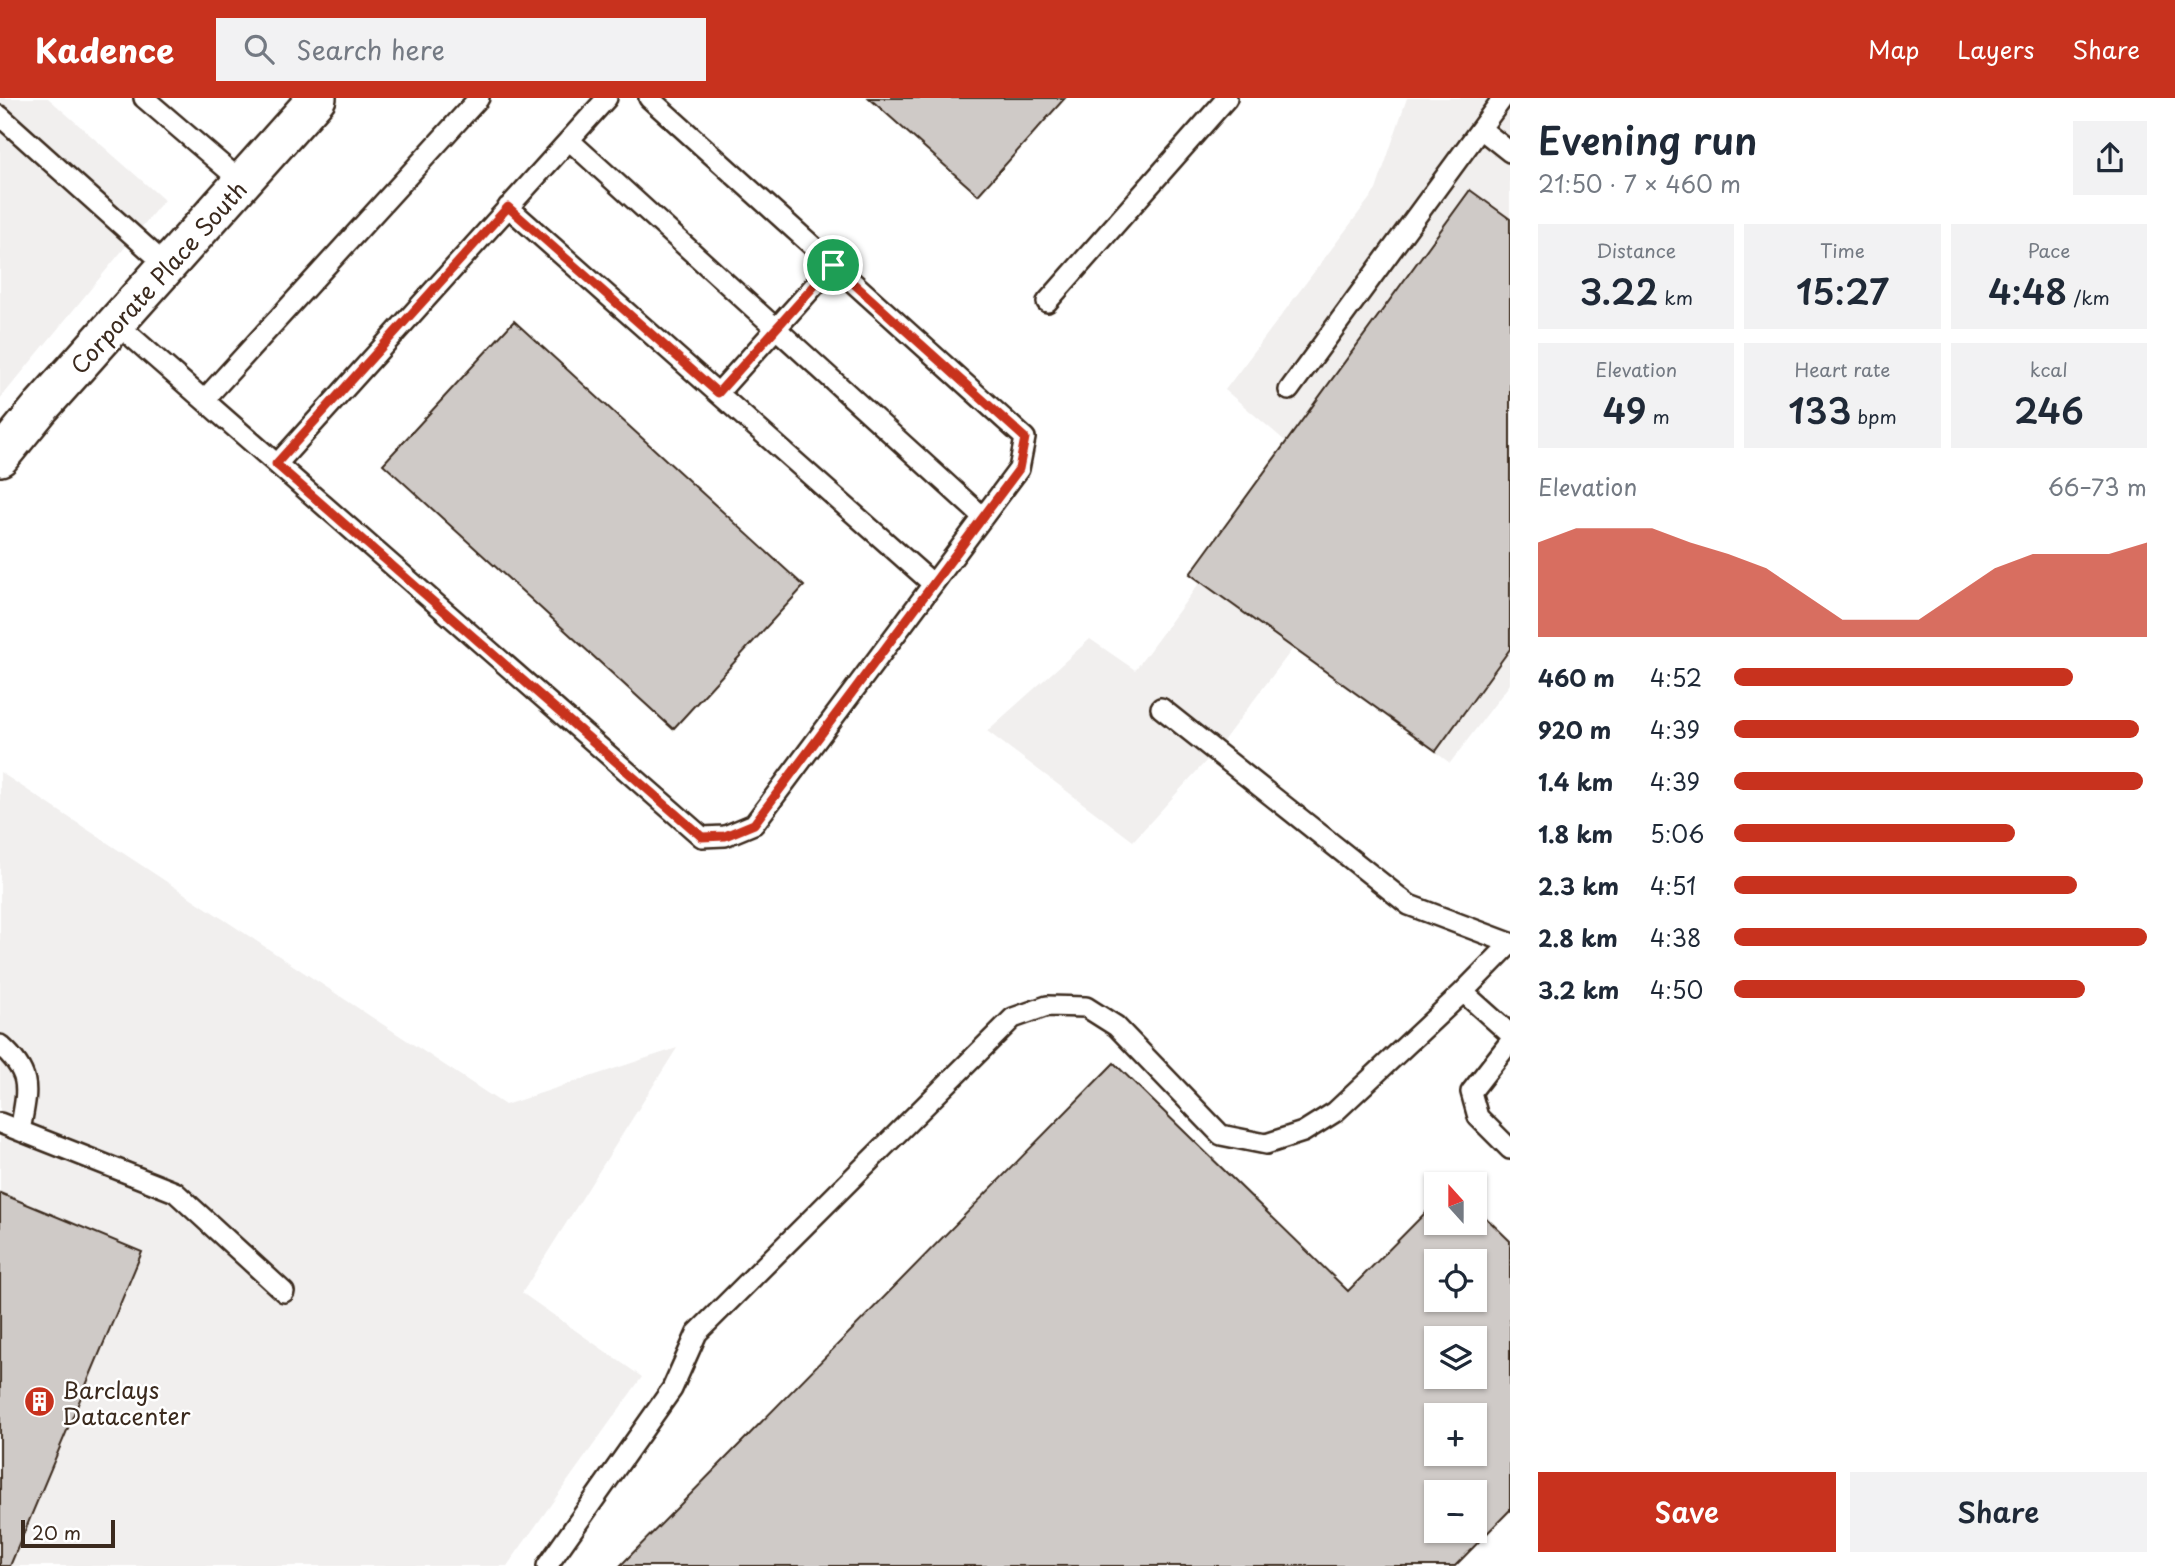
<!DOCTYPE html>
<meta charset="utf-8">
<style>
:root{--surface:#fff;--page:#f2f2f3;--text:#1f2937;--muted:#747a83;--accent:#c8321e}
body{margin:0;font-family:"Playpen Sans",sans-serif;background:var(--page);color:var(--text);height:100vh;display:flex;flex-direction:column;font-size:26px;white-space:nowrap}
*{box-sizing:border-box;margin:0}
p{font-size:23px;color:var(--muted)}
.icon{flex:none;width:38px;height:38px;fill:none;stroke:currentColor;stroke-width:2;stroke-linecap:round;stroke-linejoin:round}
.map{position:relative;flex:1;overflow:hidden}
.panel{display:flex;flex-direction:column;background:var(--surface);width:665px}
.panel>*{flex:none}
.needle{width:46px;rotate:339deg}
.controls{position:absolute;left:1424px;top:1074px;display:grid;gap:14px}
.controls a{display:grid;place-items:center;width:63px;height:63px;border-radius:0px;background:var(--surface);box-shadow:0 2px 5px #0004;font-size:35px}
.scale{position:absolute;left:21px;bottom:18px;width:94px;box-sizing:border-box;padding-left:7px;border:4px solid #3b2a1e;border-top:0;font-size:19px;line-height:24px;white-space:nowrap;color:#3b2a1e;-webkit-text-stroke:5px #fff;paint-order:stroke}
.pin{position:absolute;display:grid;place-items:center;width:60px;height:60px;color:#fff;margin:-30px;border:4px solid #fff;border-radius:50%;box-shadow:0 2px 7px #0007}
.round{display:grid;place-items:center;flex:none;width:74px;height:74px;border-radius:0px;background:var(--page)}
.summary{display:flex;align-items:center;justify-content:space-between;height:119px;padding:0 28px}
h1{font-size:38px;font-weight:600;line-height:52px}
.figures{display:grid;grid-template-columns:repeat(3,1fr);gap:10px;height:119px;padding:7px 28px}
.figures div{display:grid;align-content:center;border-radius:0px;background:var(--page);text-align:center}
.figures b{font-size:35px;font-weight:600}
.figures small{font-size:19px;font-weight:400}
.figures p{font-size:19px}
.chart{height:196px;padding:14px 28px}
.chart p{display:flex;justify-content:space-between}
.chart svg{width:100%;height:126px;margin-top:7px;fill:var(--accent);opacity:.7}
.cta{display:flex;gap:14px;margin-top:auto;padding:14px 28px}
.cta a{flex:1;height:80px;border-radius:0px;background:var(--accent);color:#fff;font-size:28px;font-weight:600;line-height:80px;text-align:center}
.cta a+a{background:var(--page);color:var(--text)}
ul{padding:0 28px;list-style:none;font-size:23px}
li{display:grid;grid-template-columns:112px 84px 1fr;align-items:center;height:52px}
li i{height:18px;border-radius:9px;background:var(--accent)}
header{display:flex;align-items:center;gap:42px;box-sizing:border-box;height:98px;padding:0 35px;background:var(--accent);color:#fff}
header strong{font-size:33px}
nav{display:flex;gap:38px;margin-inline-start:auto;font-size:24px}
.search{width:490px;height:63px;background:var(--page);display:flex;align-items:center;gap:18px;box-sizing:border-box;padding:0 24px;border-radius:0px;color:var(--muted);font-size:26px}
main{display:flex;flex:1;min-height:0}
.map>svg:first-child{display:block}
.built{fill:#f1efee}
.building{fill:#cfcac7;stroke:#3b2a1e;stroke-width:2;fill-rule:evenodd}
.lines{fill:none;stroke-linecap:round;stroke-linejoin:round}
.lane-casing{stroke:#3b2a1e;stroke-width:24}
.street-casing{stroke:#3b2a1e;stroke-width:42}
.lane{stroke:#fff;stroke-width:19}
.street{stroke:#fff;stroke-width:37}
.route-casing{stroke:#fff;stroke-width:14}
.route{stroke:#c8321e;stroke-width:9}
.labels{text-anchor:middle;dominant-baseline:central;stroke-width:5;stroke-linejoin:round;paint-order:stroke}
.street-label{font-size:23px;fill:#3b2a1e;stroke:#fff}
.poi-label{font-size:23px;fill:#3b2a1e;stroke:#fff;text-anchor:start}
</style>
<header>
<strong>Kadence</strong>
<div class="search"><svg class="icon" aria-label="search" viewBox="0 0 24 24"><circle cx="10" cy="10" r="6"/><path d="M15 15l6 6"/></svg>Search here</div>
<nav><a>Map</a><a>Layers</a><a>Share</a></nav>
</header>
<main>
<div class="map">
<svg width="1510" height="1468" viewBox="0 0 1510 1468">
<rect width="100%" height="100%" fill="#fff"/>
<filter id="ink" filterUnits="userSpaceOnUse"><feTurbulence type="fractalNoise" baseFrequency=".0143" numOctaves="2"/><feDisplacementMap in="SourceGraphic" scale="14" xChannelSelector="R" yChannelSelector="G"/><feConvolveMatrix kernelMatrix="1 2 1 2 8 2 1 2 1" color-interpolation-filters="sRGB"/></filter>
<g filter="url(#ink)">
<!-- built -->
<path class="built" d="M0,0H48L164,102L0,301Z
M1407,0H1510V586L1450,665L1294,549L1217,651L1133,743L987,633L1090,541L1135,572L1297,353L1225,292L1376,92Z
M0,674L505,1007L677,950L522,1195L642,1279L507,1468H0Z"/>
<!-- building -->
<path class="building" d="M869,0H1065L978,97Z
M1470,92L1510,121V551L1436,653L1190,476Z
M514,223L804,488L673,631L383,366Z
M1114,965L1348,1193L1437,1103V1125H1475V1109L1510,1143V1412L1455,1468H620ZM1437,1164H1475V1202H1437ZM1437,1241H1475V1279H1437ZM1437,1318H1475V1356H1437ZM1437,1395H1475V1433H1437Z
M0,1095L142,1154L10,1468H0Z"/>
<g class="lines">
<defs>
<path id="lane" d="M144,0L242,84
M0,18L167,168
M1481,31L1510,54
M569,42L983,419
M508,109L933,486
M1047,204L1227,0
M116,225L702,739L725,738L754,726L1019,371L1025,340L649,0
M1289,292L1503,0
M718,295L833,167
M204,302L479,0
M277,366L607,0
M1161,610L1409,807L1510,845
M1510,846L1463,894L1510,936
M1510,944L1471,994L1478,1019L1510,1051
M0,947C34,977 27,992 20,1033
M0,1025L175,1094L284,1194
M547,1468L672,1291L697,1235L1013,920L1047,908L1086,909L1116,928L1221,1037L1266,1046L1303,1034L1335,1014L1463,894"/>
<path id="street" d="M0,359L40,310L317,0"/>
</defs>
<!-- lane casing -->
<use href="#lane" class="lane-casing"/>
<!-- street casing -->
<use href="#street" class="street-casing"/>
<!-- lane -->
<use href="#lane" class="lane"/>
<!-- street -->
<use href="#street" class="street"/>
</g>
</g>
<g class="lines" filter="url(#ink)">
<defs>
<path id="route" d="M508,109L718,295L833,167L1025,340L1019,371L754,726L725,738L702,739L276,366Z"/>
</defs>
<!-- route casing -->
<use href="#route" class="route-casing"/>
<!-- route -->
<use href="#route" class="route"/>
</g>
<!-- icons -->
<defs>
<symbol id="building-disc" viewBox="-11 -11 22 22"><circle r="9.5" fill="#c8321e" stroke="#fff"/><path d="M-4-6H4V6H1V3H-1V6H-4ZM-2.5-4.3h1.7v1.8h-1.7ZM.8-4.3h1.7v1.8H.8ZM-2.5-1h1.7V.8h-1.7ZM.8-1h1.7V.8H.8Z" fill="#fff"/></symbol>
</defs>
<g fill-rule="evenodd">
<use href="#building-disc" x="22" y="1286" width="35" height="35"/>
</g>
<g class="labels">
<!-- street labels -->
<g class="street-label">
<text transform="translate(158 179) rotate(-48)">Corporate Place South</text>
</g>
<!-- poi labels -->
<g class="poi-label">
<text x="62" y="1291">Barclays<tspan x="62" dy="26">Datacenter</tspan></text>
</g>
</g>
</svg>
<div class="controls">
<a><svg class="needle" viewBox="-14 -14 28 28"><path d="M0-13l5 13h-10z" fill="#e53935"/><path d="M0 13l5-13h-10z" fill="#747a83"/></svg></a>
<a><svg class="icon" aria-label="locate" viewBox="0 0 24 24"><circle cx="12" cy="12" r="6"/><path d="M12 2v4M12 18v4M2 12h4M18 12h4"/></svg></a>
<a><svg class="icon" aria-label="layers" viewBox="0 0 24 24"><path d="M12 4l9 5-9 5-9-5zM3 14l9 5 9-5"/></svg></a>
<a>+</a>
<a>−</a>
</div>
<div class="scale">20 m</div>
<div class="pin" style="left:833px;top:167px;background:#1e9e55"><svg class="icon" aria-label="arrive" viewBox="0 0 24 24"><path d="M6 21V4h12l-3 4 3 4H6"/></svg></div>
</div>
<section class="panel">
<div class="summary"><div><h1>Evening run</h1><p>21:50 · 7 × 460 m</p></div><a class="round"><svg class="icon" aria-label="share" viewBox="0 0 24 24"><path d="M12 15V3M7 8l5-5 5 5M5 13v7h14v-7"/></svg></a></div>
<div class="figures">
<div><p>Distance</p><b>3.22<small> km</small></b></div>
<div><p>Time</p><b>15:27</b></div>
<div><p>Pace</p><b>4:48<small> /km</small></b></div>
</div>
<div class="figures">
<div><p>Elevation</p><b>49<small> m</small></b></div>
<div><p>Heart rate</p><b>133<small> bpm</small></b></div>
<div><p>kcal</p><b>246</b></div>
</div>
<div class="chart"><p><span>Elevation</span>66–73 m</p>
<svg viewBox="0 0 160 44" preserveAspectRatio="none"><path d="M0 44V11L10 6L20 6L30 6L40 11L50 15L60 20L70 29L80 38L90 38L100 38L110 29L120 20L130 15L140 15L150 15L160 11V44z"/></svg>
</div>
<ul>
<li><b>460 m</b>4:52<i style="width:82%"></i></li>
<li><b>920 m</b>4:39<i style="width:98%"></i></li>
<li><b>1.4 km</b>4:39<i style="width:99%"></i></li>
<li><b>1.8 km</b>5:06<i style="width:68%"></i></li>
<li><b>2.3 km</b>4:51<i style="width:83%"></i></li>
<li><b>2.8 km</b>4:38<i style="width:100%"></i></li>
<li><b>3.2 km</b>4:50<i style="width:85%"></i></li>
</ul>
<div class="cta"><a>Save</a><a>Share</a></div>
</section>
</main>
